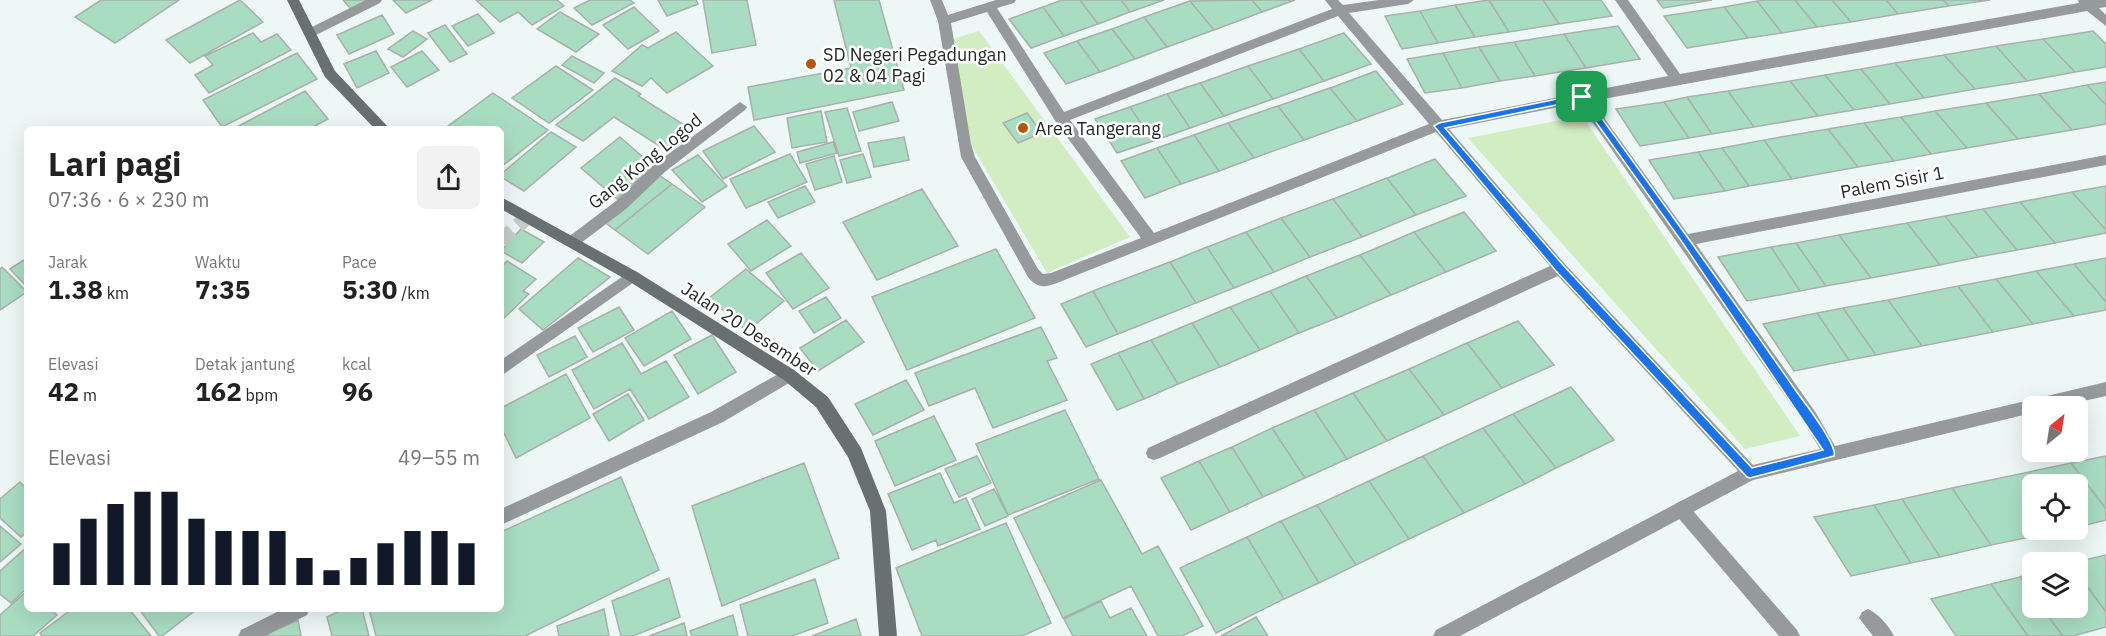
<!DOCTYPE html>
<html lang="id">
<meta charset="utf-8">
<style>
:root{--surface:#fff;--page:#f2f2f2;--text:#222;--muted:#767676;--accent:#111827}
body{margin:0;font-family:"IBM Plex Sans",sans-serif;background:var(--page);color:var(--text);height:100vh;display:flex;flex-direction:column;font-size:22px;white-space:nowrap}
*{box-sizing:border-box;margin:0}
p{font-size:20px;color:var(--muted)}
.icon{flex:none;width:33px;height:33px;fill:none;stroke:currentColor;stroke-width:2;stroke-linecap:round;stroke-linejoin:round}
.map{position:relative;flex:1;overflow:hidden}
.sheet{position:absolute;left:24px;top:126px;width:480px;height:486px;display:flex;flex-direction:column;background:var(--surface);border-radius:9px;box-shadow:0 6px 24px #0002}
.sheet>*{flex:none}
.needle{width:39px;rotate:30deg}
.tools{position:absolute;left:2022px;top:396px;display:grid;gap:12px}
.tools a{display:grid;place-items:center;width:66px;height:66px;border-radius:9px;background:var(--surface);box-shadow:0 6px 24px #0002;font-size:30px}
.pin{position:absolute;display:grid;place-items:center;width:51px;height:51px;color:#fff;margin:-26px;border-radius:12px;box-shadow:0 3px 9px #0006}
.round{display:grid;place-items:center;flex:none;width:63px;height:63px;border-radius:9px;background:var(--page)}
.headline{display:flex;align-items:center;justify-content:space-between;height:102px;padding:0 24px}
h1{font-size:33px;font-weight:700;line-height:45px}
.figures{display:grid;grid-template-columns:repeat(3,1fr);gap:9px;height:102px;padding:6px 24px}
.figures div{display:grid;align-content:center}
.figures b{font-size:26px;font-weight:700}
.figures small{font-size:16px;font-weight:400}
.figures p{font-size:16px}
.chart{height:168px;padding:12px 24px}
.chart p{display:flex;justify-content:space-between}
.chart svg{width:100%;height:108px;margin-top:6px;stroke:var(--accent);stroke-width:6}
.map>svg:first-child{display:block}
.green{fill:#d2edc2}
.building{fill:#a9ddc2;stroke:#a7b0ab;stroke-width:1.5}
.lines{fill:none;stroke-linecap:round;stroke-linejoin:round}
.street-tunnel{stroke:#c4cecd;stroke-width:15;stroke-dasharray:15 8;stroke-linecap:butt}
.lane{fill:#969a9c;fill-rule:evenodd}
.street{fill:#969a9c;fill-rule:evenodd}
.secondary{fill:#697071;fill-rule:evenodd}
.route{fill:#1a73e8;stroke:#fff;stroke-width:1.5;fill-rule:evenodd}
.poi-dot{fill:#b5560c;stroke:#fff;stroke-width:2}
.labels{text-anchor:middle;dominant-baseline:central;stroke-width:5;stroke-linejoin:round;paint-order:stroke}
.poi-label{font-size:18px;fill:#242827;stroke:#fff;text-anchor:start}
.street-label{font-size:18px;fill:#242827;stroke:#fff}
</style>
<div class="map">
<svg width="2106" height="636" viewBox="0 0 2106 636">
<rect width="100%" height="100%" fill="#ecf7f6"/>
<!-- green -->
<path class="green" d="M979,31L1130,237L1047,273L969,141L950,40Z
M1582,116L1800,436L1745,449L1468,138Z"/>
<!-- building -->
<path class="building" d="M101,0H179L115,43L75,17Z
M240,0L263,22L190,63L166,40Z
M343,0H368L351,9Z
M393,0H432L406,13Z
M476,0H557L564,6L532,25L518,12L500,22Z
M590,0H630L634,3L592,25L574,8Z
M658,0H696L698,4L667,16Z
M703,0H747L756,45L712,53Z
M834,0H879L904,90L754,120L748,87L851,68Z
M1062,0H1080L1098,24L1064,36L1043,7Z
M1080,0H1121L1130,12L1098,24Z
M1121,0H1164L1130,12Z
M1252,0H1295L1262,12Z
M1252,0L1262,12L1214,30L1190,1Z
M1489,0H1543L1559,24L1509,32Z
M1489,0L1509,32L1475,37L1455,5Z
M1543,0H1601L1612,16L1559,24Z
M1657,0H1712L1663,8Z
M1765,0H1795L1817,27L1782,33L1757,1Z
M1795,0H1832L1851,22L1817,27Z
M1832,0H1886L1898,14L1851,22Z
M1886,0H1943L1949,6L1898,14Z
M1943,0H1990L1949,6Z
M1190,1L1214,30L1167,47L1144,17Z
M1757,1L1782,33L1748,38L1724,7Z
M1455,5L1475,37L1438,43L1420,11Z
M634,7L659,31L628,49L603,25Z
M1043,7L1064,36L1031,48L1009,19Z
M1724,7L1748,38L1687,48L1664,16Z
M1420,11L1438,43L1402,49L1385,16Z
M560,12L599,34L576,52L537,29Z
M478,14L494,33L468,46L452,26Z
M382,15L394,34L349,54L337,35Z
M1144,17L1167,47L1135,59L1112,29Z
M445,25L467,54L450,62L428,33Z
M1618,26L1640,59L1586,68L1564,34Z
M1112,29L1135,59L1100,72L1077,41Z
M413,31L427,39L403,57L388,49Z
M2093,31L2106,44V67L2075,72L2043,39Z
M676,32L713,66L667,93L651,78L642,86L612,71L642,45L648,48Z
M253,33L261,42L277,34L291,50L209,93L195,75L213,65L205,56Z
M1344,33L1371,64L1324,81L1299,49Z
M1564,34L1586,68L1535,76L1514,42Z
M2043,39L2075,72L2027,81L1996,46Z
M1077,41L1100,72L1066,84L1044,53Z
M1514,42L1535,76L1500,81L1479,47Z
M1996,46L2027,81L1975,89L1944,55Z
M1479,47L1500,81L1462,88L1443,53Z
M1299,49L1324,81L1273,99L1248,66Z
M376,51L389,73L357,88L344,64Z
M422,51L439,70L407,87L391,67Z
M297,53L317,79L222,127L203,100Z
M1443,53L1462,88L1425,93L1407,59Z
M1944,55L1975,89L1924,98L1895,63Z
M572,56L604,73L594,83L562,65Z
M1895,63L1924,98L1890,104L1861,69Z
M556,66L593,90L549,123L512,98Z
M1248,66L1273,99L1224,116L1200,83Z
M1861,69L1890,104L1854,110L1825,75Z
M1376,71L1403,104L1357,121L1330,88Z
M1825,75L1854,110L1818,116L1790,81Z
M615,78L641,94L638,96L694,131L669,152L614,117L583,141L556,125Z
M1790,81L1818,116L1754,127L1728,91Z
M2106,82V105L2087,85Z
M1200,83L1224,116L1190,128L1167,94Z
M2087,85L2106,105V124L2072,130L2039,94Z
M1330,88L1357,121L1304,140L1278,106Z
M305,91L328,119L309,129H233Z
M1728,91L1754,127L1712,134L1687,97Z
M493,93L548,130L501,167V129H444Z
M1167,94L1190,128L1153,141L1130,107Z
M2039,94L2072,130L2018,139L1986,103Z
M1687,97L1712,134L1689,138L1664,102Z
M892,102L899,121L859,131L853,112Z
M1664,102L1689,138L1640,146L1616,109Z
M1986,103L2018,139L1967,148L1935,111Z
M1278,106L1304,140L1254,158L1228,123Z
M1130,107L1153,141L1117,153L1095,119Z
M847,108L861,151L839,156L825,112Z
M821,111L827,142L792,148L787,118Z
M1935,111L1967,148L1931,154L1901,117Z
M1027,113L1042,133L1018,143L1003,123Z
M1901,117L1931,154L1894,161L1864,123Z
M1228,123L1254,158L1219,171L1194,135Z
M1864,123L1894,161L1858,167L1828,129Z
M754,126L775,152L723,179L703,151Z
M1828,129L1858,167L1792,179L1764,140Z
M551,132L576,147L524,191L501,177V174Z
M1194,135L1219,171L1181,184L1157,148Z
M620,137L653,166L617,199L581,168Z
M904,137L909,160L874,167L868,143Z
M1764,140L1792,179L1749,186L1722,148Z
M833,142L837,153L800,163L797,152Z
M1157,148L1181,184L1145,198L1121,161Z
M1722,148L1749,186L1725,191L1698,152Z
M1698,152L1725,191L1674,199L1649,160Z
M790,154L807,182L746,208L730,179Z
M863,154L871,177L847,183L840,160Z
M698,155L727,186L702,202L672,170Z
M834,156L842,182L815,190L806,164Z
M1435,159L1466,196L1416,215L1387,178Z
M659,175L672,184L615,230L603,221Z
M1387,178L1416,215L1362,237L1333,199Z
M672,184L705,207L648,254L615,230Z
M805,186L815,202L778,218L768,202Z
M2106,186V230L2072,192Z
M922,189L958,246L877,280L843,222Z
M2072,192L2106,230V233L2055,243L2020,202Z
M1333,199L1362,237L1310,257L1281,218Z
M2020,202L2055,243L2017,250L1983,209Z
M1983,209L2017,250L1978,257L1945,216Z
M1464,212L1496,251L1446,272L1414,232Z
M1945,216L1978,257L1940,265L1907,223Z
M1281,218L1310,257L1274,272L1246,232Z
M767,220L791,246L751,271L728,244Z
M1907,223L1940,265L1871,278L1839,235Z
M521,229L544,242L522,263L501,251Z
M1246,232L1274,272L1234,288L1207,247Z
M1414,232L1446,272L1391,295L1360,255Z
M1839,235L1871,278L1826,286L1796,243Z
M1796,243L1826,286L1800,291L1771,247Z
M1207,247L1234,288L1196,303L1170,262Z
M1771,247L1800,291L1747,301L1718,257Z
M996,249L1035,318L907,370L872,297Z
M801,253L829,288L793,309L766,273Z
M1360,255L1391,295L1337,318L1306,276Z
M27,258V287L10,269Z
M578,258L610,277L543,330L519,309Z
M2106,258V302L2074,264Z
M507,261L536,279L523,291L529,294L501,321V267Z
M1170,262L1196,303L1118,334L1093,291Z
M2074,264L2106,302V310L2074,316L2036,271Z
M2,267L27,292L0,310V269Z
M746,269L784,301L747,331L709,298Z
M2036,271L2074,316L2033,324L1996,279Z
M1306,276L1337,318L1299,333L1270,291Z
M1996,279L2033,324L1993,332L1958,286Z
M1958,286L1993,332L1922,346L1888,300Z
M1093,291L1118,334L1086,347L1061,304Z
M1270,291L1299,333L1260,350L1230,307Z
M826,297L841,318L814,333L799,311Z
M1888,300L1922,346L1876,355L1843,308Z
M619,307L634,330L593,352L578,328Z
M1230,307L1260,350L1220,367L1192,323Z
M1843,308L1876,355L1849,360L1817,313Z
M672,311L691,339L644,366L625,338Z
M1817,313L1849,360L1794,371L1763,324Z
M846,320L864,342L818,371L800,348Z
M1518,321L1554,365L1502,388L1467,343Z
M1192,323L1220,367L1178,384L1151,340Z
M1041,327L1057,358L1047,361L1067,400L993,428L975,388L929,406L915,373Z
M712,335L736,372L698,394L674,355Z
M575,336L587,357L549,377L537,355Z
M1151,340L1178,384L1144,399L1118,353Z
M622,343L641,374L666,361L689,397L649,419L630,389L594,409L572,370Z
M1467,343L1502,388L1444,415L1409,369Z
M1118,353L1144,399L1117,410L1091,364Z
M1409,369L1444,415L1387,441L1353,393Z
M566,374L590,418L516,458L501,427V408Z
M906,380L924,410L873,435L855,404Z
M1571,387L1614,440L1556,468L1513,414Z
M1353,393L1387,441L1347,459L1314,410Z
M628,394L644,420L609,441L593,414Z
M1065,410L1099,479L1008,515L976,444Z
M1314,410L1347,459L1305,478L1272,428Z
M1513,414L1556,468L1525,484L1483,428Z
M934,416L956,460L895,486L875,441Z
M1272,428L1305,478L1263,497L1232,447Z
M1483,428L1525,484L1464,513L1423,456Z
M1232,447L1263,497L1230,512L1199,461Z
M977,456L991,483L959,497L945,469Z
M1423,456L1464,513L1409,539L1369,481Z
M2106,456V509L2071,463Z
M1199,461L1230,512L1191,530L1161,478Z
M804,463L839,558L722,606L692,506Z
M2071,463L2106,509V520L2078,527V484H2038L2029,472Z
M2029,472L2038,484H2032V530H2064L1991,545L1952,488Z
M940,473L954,503L966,498L980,529L938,546L936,540L912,550L888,494Z
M621,477L659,570L525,636H376L369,609H501V532Z
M1101,480L1142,554L1158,546L1203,626L1182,636H1158L1131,586L1063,618L1014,518Z
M1369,481L1409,539L1356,565L1317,505Z
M20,482L27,489V532L21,537L0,518V499Z
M1952,488L1991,545L1940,557L1902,499Z
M994,489L1008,516L985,526L972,499Z
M1902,499L1940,557L1911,563L1874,505Z
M1317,505L1356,565L1319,583L1281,521Z
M1874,505L1911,563L1851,576L1814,517Z
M1281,521L1319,583L1284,599L1247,537Z
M1006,523L1051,623L1022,636H922L896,568Z
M0,526L21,544L0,562Z
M1247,537L1284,599L1216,633L1180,568Z
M27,547V588L11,603L0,594V571Z
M2106,555V612L2078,574V562H2076Z
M2032,573V594L2020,577Z
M2078,574L2106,612V627L2073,636H2063L2042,608H2078Z
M2020,577L2032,594V608H2042L2063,636H2028L1991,584Z
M669,578L680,617L633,636H621L612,601Z
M815,579L828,623L792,636H748L740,605Z
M1991,584L2028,636H1956L1931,599Z
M27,591V609H50L57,615L33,636H0V615Z
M1101,601L1110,618L1131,608L1147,636H1073L1064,619Z
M72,609H129L151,636H42L40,633Z
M139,609H197L162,636H159Z
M344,609H362L369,636H332L327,617Z
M604,609L609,636H559L557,626Z
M733,615L738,636H692L690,631Z
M1256,617L1268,636H1221Z
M856,619L861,636H812Z
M298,620L301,636H262Z
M684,623L687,636H649Z"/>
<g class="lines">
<!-- street-tunnel -->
<path class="street-tunnel" d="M501,241L527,217"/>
<!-- lane -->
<path class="lane" d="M1681,501L1687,504L1797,630L1800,636H1779L1675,514L1673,509L1675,504Z"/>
<!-- street -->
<path class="street" d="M366,0H382L380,3L314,36L310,37L304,33L306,30Z
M930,0H942L948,15L996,0H1016L1014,3L997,8L1064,112L1332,9L1325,0H1338L1343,5L1379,0H1414L1408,4L1349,13L1442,120L1668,76L1615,0H1628L1680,74L2079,3L2078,0H2106V7L2099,8L2106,15V26L2087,11L1592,101L1688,234L2106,155V165L1696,244L1816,413L1835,446L2106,382V396L2061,406H2032V413L1753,480L1460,636H1433L1436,630L1738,471L1558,276L1160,458L1154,460L1148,458L1146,453L1148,448L1550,266L1436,132L1057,283C1044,288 1037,288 1028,277L961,157L938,21ZM987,12L1056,122L1141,238L1051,273L1043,274L1038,269L975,157L971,144L951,23ZM1338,16L1429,124L1154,233L1070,120ZM1579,103L1804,423L1820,449L1753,465L1565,264L1449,129Z
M740,102L747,107L745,110L666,171L626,209L577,246H567L565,242L567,238L616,201L656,163Z
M632,270L637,272L639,276L637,280L501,376V360Z
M789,368L794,370L797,375L794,380L723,422L501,525V509L711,412Z
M283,609H310L307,615L265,636H238L241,630Z
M1868,609C1879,614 1889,626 1894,636H1873L1859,618L1862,612Z"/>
<!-- secondary -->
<path class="secondary" d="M287,0H299L335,71L390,129H375L325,77Z
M501,197L637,272L794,370L828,397L861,448L886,511L897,636H879L870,511L848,457L816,407L784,380L627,280L501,209Z"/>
</g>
<!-- route -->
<path class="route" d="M1582,94L1585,95C1656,193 1727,291 1796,391C1804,402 1838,445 1834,456L1750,478L1747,477L1556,271L1434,126L1439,123ZM1580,100L1682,242L1823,450L1752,468L1563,265L1445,128Z"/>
<!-- markers -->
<g class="poi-dot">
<circle cx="811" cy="64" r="6"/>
<circle cx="1023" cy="128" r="6"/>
</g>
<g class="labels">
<!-- poi labels -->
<g class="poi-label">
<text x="823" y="54">SD Negeri Pegadungan<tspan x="823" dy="21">02 &amp; 04 Pagi</tspan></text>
<text x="1035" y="128">Area Tangerang</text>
</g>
<!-- street labels -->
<g class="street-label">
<text transform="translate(645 161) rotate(-39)">Gang Kong Logod</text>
<text transform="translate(1892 182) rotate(-11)">Palem Sisir 1</text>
<text transform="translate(749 329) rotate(33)">Jalan 20 Desember</text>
</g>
</g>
</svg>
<div class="tools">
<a><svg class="needle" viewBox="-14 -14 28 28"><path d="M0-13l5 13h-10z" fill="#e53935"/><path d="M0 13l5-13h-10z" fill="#767676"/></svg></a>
<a><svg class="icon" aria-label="locate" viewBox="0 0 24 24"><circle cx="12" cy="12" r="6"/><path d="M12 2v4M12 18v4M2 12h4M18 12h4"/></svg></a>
<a><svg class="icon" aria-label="layers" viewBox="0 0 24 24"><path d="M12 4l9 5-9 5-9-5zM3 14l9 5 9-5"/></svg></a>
</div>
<div class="pin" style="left:1582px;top:97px;background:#1e9e55"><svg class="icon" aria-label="arrive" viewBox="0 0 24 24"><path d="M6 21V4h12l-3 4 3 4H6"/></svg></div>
<section class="sheet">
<div class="headline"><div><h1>Lari pagi</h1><p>07:36 · 6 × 230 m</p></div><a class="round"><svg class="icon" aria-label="share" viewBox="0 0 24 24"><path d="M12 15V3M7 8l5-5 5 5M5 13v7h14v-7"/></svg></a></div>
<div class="figures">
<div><p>Jarak</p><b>1.38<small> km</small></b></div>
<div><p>Waktu</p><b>7:35</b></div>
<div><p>Pace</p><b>5:30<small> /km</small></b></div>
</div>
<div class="figures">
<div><p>Elevasi</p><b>42<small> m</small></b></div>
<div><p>Detak jantung</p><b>162<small> bpm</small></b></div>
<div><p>kcal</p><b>96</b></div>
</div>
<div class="chart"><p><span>Elevasi</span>49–55 m</p>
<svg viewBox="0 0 160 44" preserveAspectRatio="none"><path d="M5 44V27M15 44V17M25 44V11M35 44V6M45 44V6M55 44V17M65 44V22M75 44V22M85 44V22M95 44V33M105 44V38M115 44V33M125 44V27M135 44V22M145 44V22M155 44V27"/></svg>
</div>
</section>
</div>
